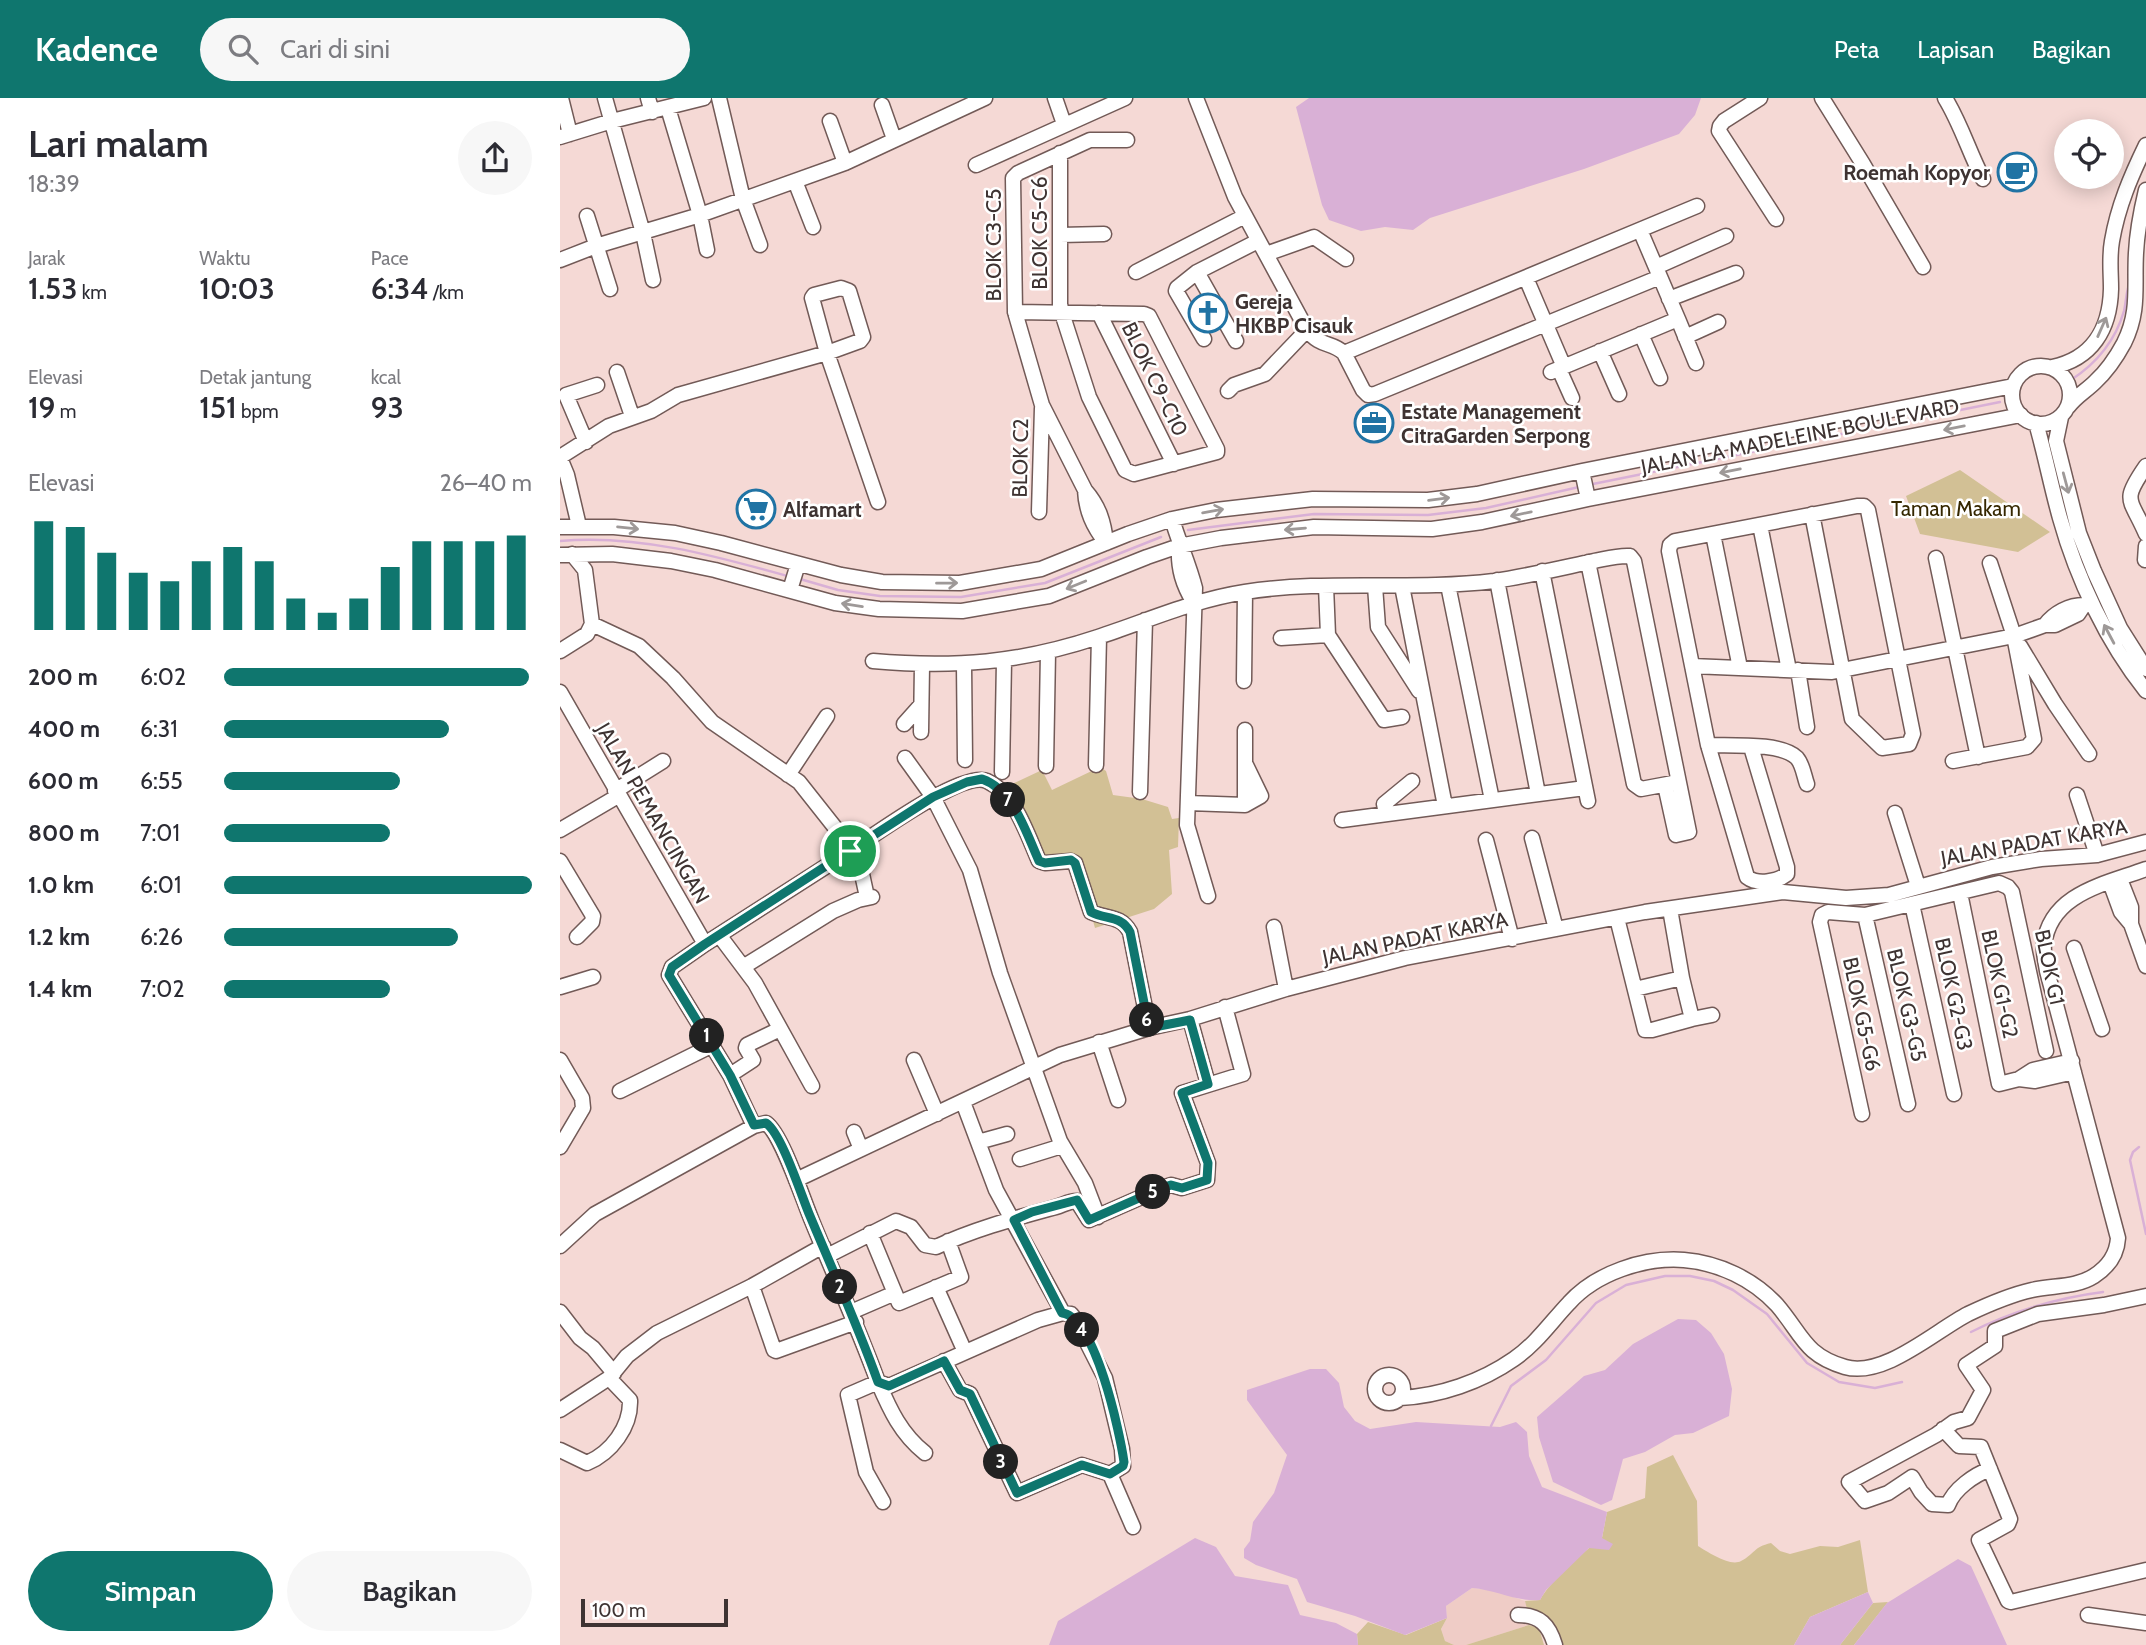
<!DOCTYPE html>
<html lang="id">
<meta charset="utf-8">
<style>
:root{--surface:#fff;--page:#f7f7f7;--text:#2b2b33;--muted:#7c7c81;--accent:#0f766e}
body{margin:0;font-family:Cabin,sans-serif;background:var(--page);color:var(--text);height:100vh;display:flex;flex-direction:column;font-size:26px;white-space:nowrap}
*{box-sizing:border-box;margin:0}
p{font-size:23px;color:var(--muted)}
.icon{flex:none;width:38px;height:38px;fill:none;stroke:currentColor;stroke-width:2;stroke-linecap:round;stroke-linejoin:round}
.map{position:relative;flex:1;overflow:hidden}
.side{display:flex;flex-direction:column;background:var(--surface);width:560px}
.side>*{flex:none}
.tools{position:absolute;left:1494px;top:21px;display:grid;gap:14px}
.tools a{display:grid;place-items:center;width:70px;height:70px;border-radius:50%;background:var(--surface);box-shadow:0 4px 18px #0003;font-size:35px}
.scale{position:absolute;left:21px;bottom:18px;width:147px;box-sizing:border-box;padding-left:7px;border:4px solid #3e3332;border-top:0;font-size:19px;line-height:24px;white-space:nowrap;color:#3e3332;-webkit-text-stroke:5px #fff;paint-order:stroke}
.pin{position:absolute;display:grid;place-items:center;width:60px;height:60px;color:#fff;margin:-30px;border:4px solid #fff;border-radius:50%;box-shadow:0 2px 7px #0007}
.km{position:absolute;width:35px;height:35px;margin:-18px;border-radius:50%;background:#222;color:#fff;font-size:19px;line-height:35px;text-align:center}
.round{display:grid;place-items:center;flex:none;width:74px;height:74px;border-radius:37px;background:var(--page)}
.head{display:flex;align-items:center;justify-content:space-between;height:119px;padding:0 28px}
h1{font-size:38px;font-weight:600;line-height:52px}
.stats{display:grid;grid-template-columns:repeat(3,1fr);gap:10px;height:119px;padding:7px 28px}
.stats div{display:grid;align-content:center}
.stats b{font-size:30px;font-weight:600}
.stats small{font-size:19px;font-weight:400}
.stats p{font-size:19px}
.chart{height:196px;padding:14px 28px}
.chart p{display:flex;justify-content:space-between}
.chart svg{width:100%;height:126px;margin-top:7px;stroke:var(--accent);stroke-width:6}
.action{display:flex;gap:14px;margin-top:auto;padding:14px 28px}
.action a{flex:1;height:80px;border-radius:42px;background:var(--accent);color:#fff;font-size:28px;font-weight:600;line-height:80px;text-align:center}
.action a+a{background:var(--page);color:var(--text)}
ul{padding:0 28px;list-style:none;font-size:23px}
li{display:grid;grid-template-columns:112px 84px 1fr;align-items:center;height:52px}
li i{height:18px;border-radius:9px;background:var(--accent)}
header{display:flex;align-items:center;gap:42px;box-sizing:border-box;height:98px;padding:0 35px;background:var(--accent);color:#fff}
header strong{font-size:33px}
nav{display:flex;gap:38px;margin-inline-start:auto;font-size:24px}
.search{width:490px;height:63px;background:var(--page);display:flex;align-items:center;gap:18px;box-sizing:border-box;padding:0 24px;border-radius:38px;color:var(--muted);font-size:26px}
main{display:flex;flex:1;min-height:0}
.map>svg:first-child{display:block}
.built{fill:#efccc6}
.green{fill:#d2c095}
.water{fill:#d9b0d6}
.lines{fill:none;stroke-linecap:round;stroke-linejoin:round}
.stream{stroke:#d9b0d6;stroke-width:2.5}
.minor-casing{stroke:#725a57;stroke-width:17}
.minor{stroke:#fff;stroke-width:14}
.oneway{stroke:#9e9998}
.route-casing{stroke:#fff;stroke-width:14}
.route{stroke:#0f766e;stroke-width:9}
.labels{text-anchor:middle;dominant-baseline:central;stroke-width:5;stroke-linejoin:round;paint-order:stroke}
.poi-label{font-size:21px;font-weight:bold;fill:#3e3332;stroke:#fff;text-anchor:start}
.street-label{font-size:21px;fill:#3e3332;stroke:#fff}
.park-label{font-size:21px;fill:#352700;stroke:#fff}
</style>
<header>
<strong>Kadence</strong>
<div class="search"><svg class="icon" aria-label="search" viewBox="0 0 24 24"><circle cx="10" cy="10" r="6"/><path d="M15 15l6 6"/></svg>Cari di sini</div>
<nav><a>Peta</a><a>Lapisan</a><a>Bagikan</a></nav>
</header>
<main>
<section class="side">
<div class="head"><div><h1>Lari malam</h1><p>18:39</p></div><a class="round"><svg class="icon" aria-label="share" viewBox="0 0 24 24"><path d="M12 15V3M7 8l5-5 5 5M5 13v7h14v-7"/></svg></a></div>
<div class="stats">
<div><p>Jarak</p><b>1.53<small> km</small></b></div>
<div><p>Waktu</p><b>10:03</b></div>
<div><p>Pace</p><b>6:34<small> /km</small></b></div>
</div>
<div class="stats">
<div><p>Elevasi</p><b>19<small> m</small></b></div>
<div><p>Detak jantung</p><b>151<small> bpm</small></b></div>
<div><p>kcal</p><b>93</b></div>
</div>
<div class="chart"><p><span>Elevasi</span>26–40 m</p>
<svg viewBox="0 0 160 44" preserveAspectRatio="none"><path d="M5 44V6M15 44V8M25 44V17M35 44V24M45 44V27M55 44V20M65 44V15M75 44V20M85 44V33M95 44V38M105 44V33M115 44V22M125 44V13M135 44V13M145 44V13M155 44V11"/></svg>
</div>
<ul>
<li><b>200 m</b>6:02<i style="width:99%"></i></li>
<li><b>400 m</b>6:31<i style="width:73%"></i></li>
<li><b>600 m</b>6:55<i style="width:57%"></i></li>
<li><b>800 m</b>7:01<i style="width:54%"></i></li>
<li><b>1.0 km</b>6:01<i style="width:100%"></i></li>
<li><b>1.2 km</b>6:26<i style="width:76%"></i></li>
<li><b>1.4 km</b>7:02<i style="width:54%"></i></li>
</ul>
<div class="action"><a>Simpan</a><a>Bagikan</a></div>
</section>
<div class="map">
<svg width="1586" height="1547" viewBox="0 0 1586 1547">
<rect width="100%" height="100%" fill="#f5d9d5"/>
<!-- built -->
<path class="built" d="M912,1490L933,1492L965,1503L971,1520L969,1527L906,1547H894L885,1543L881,1531L887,1520L886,1508Z"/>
<!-- green -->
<path class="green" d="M1400,372L1490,434L1458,454L1360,436L1346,398Z
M540,669L546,673L553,697L582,701L608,709L612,721L619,720L618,749L609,752L612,796L594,811L535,830L515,761L476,764L448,688L482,672L492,692Z
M1113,1357L1137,1403L1138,1448C1148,1454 1170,1469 1181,1463C1195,1456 1193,1449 1211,1445L1220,1453L1230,1456L1260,1448L1278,1449L1300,1442L1308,1494L1250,1519L1234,1547H998L967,1511L965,1503L980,1502C990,1483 1024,1453 1042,1440L1047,1414L1085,1400L1087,1369Z
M1328,1504L1294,1547H1280L1313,1505Z
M887,1520L881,1531L885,1543L894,1547H798L797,1536L808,1524L846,1537Z
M969,1527L979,1530L984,1547H906Z"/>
<!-- water -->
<path class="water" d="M749,0H1141L1135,17L1119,36L1024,71L870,120L853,132L825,129L801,133L769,122L762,107L736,9Z
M1118,1221L1136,1222L1151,1235L1164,1256L1172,1291L1169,1318L1133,1335L1115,1337L1085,1354L1063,1361L1052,1402L1041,1407L993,1384L979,1339L977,1319L1024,1278L1045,1272L1073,1246Z
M750,1271H766L779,1285L784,1309L795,1323L810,1331L856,1324L940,1329L956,1324L967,1334L969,1358L982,1389L1047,1414L1042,1440L1053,1446L1049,1452L1029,1450L986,1492L980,1502C957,1504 936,1492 912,1490L886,1508L887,1520L845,1537L795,1518L747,1504L737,1481L696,1467L684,1460V1451L690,1443L693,1424L714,1395L727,1357L687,1302V1292Z
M635,1440L656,1449L675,1478L728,1487L740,1517L776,1525L797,1536L798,1547H489L498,1523Z
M1398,1461L1411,1468L1447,1547H1294L1327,1505Z
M1308,1494L1313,1505L1280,1547H1234L1250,1519Z"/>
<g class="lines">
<!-- stream -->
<path class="stream" d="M1511,282C1537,265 1555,244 1564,213C1566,205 1566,195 1569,187
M1028,387L1440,304
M628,432L754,416L868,417L926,410L1019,389
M0,443C78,436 156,458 231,479
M240,481L278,492L320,498L401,499L485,485L601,439
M1579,1049L1573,1054L1570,1062L1586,1136
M1411,1234C1453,1213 1496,1200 1543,1194
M931,1328L951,1288L986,1262L1036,1205L1066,1187L1105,1178H1130L1154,1183L1173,1192L1207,1216L1247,1265L1279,1284L1315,1290L1342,1284"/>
<defs>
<path id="minor" d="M1,0L10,36
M45,0L83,135L93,182
M88,0L92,14
M159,0L183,101L200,147
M495,0L504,26
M636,0L675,99L747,232C761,250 771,243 784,255L803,292L808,297L815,296L1100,179
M1200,0L1164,23L1160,28L1159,33L1216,121
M1262,0L1303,66L1363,169
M1385,0C1401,26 1409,54 1423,81
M322,7L334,41
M108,10L140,117L147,152
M270,23L285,65
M0,39L52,23L144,0
M416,67L565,0
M235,83L253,129
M27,118L50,191
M500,137L544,136
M706,156L754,139L786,161
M0,162L36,148L140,117L285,65L425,0
M1096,169L1166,138
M576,174L685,118
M637,174L676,243
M966,180L1004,269
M1109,201L1176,175
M455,214C498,215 541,215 584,216L589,218L657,351V354L574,376L565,372L529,299L502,215L500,206V55
M539,215L614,366
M1118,221L1136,265
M1081,236L1100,280
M1125,239L1158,224
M644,241L616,193L617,190L637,174L698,143
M1040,253L1059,296
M784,255L1137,108
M1452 297a29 29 0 1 1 58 0a29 29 0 1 1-58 0Z
M1492,269C1532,261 1550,231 1551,191C1551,174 1549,159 1552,143C1558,108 1571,78 1586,47
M999,271L1012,300
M57,274L72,318
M991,274L1118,221L1080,132
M668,293L674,287L705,276L747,232
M1508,309C1516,298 1526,293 1535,284C1547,273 1557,258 1564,245C1580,213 1574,188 1576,155C1577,133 1581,113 1586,92
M1501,319L1496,343L1519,435L1534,473L1560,530L1586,571
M1476,325C1485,356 1491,388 1500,420C1517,481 1547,544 1586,593
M26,344L6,297L37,287
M0,359L49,328L91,313L118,297L267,255L300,243L303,239L289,193L281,190L254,197L252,200L267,255L318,404
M0,360L7,377L19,428
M1586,368C1561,404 1570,399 1586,436
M1022,373L1028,401
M525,392C526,413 533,428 546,445
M479,414L482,310
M612,421C619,445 629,466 635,490L627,727L648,798
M1200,427L1229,572
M0,429H54L115,435L161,445L281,477L322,484L400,485L481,471L568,436L612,421L656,412L753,401L868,402L917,396L1022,373L1453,288
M1153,436L1180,570
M546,445C544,424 539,408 525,392L482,307L455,214L453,80L458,75L530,42H567
M619,450C618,471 623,487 634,505
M0,457L52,456L111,463L155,472L275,505L319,511L402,513L489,498L587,459L619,448L661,440L754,429L872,431L922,424L1028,401L1461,317
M1376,460L1418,659
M1585,462L1586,448
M1028,464L1074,686L1081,691L1113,685
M982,473L1028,703
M937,482L978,696
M888,487L932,702
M766,488L768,537L824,622L842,619
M815,488L818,529L859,593
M842,488L885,708
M230,492L238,466
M32,526L79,548L113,580L152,624L239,684L277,732L290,753L145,846
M721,540L768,537
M1460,548L1495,606L1529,656
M0,553L27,536L32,526L25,472L12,456
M313,563C394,570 460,565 538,539C587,523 633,502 685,494C767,481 852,493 934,483C968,478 1001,470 1034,463C1045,461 1058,457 1070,458L1074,463L1129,734L1116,737L1105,687
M404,567L405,662
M1132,568L1272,574L1454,538L1485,527H1495L1518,516L1524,507C1509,507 1494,515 1485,527
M1238,572L1247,629
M684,583L685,494
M0,594L145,846L112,869L109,877L170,977L194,1028
M344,626L361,607
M685,632V707
M361,634L362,567
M1148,647C1170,648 1221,644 1237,660C1243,667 1244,678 1247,686
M1191,649L1227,769V776C1217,784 1197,787 1187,779L1148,647L1109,453L1110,447L1115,443L1297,408H1304L1308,412L1353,636L1349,646L1322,650L1292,621L1252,416
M345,660L373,699L410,772L440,875L500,1043L525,1085L538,1119
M1393,663L1467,649L1474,641L1454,538L1430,465
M536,667L539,539
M486,668L488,554
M442,674L444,563
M228,677L267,618
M55,693L103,663
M580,694L585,522
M1517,697L1537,757
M628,705L685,707L701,698L685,665
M1335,715L1358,788
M826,716L824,706L852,683
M782,722L1025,690
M0,732L58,698
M972,740L996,831
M926,742L952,841
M0,763L33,818L32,824L17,839
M1550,784L1561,814L1571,826V809L1560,781
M1400,795L1439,986L1459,981
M307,799L302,776L290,753C313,738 403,672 427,683C455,696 467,736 479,763L485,765L511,763L515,765L531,814C546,821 561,817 570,834L589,930
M1352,806L1394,996
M1305,817L1348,1006
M1057,820L1085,932H1092L1132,921L1122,880L1110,811
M1571,826L1586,868
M714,829L726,891
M159,837L195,885L252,988
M1514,850L1542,931
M183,869L273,813L298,802L312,799
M0,889L33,879
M1075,891L1122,880
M630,921L648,986
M1132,921L1152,917
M539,944L558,1002
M0,962L22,1000L23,1010L0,1049
M354,962L377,1016
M1512,963L1473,972L1459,981L1475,983L1514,974
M170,977L193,962L186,950L187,947L220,931
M60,993L153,947
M1302,1016L1260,824L1262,817L1268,814L1305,817L1439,785L1448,789L1452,794L1486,953
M294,1034L301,1051
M418,1044L447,1036
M460,1061L502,1048
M236,1082L500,957L589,930L630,921L726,891L845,860L1085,814L1223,794L1286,800L1329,797L1432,769L1481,761L1537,757L1586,744
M310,1135L339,1205L401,1179L388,1143
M0,1148L35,1116L194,1028L206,1025C222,1036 243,1102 252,1123C274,1177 298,1229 318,1284L329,1288L478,1222L503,1215
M267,1158L336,1123L351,1129L365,1147L376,1149C414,1131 456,1120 496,1109C503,1107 509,1103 517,1103L529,1122L602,1090L611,1087L622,1090L647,1082L648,1065L622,995L683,976L665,909
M192,1188L214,1252L216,1253L296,1224
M376,1189L405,1254
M0,1214L20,1240L33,1250L54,1275
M291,1214L335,1195
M384,1263L400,1292L410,1296L457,1395L522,1367L550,1376L563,1368L562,1351L545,1280L515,1221L511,1216L503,1215L436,1092L403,1004
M815 1291a14 14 0 1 1 28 0a14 14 0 1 1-28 0Z
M840,1300C880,1298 921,1284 954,1261C976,1246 991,1224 1009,1205C1036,1175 1084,1159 1124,1162C1159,1165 1193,1181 1217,1207C1242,1236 1244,1257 1285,1269C1324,1280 1375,1233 1408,1216C1429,1206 1450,1197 1472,1192C1493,1187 1515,1190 1534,1178C1548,1169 1557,1157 1558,1140L1487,873C1486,865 1483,855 1484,847C1490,795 1546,786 1586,771
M0,1312L49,1280L67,1258L97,1235L192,1188L263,1148
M1383,1331L1399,1348L1421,1349L1450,1421L1448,1426L1419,1442L1448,1503L1451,1504L1586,1472
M0,1352L27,1365C51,1355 71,1329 70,1302L49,1280
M1430,1371C1414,1377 1394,1391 1388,1407L1372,1406L1361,1394L1352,1379L1328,1395L1305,1403L1289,1384L1376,1337L1394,1324L1408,1320L1423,1292L1406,1267L1435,1248V1233L1478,1216L1544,1207L1586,1198
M550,1376L573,1429
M323,1404L306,1374L288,1297L318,1284C330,1312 341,1336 365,1355
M958,1517C980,1517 989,1527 995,1547
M1528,1517L1586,1525"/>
</defs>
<!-- minor casing -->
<use href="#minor" class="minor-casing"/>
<!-- minor -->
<use href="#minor" class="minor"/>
</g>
<!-- one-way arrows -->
<defs><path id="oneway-shaft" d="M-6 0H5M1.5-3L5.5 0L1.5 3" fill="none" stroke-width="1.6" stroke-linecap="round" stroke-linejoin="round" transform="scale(1.75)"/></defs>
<g class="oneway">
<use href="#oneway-shaft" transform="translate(1542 229) rotate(-66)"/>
<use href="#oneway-shaft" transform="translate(1394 330) rotate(169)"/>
<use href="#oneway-shaft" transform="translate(1170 373) rotate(169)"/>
<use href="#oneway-shaft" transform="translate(1506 385) rotate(75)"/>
<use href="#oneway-shaft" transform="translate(879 401) rotate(-7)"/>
<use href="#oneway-shaft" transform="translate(653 413) rotate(-10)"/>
<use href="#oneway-shaft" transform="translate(961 416) rotate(168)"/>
<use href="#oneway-shaft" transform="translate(68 430) rotate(6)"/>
<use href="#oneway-shaft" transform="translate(735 431) rotate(175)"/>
<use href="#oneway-shaft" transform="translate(387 485) rotate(-1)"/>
<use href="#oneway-shaft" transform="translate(516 487) rotate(158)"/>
<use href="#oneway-shaft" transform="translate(292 507) rotate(-171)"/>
<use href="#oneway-shaft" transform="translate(1549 536) rotate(-118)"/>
</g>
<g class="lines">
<defs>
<path id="route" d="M422,681C454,692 466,735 479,763L485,765L511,762L515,765L531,814C546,822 561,817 570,834L589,930L630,922L648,986L622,995L648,1065L647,1082L622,1090L611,1087L602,1090L529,1122L517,1102L472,1114L454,1122L502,1215C535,1218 560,1335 564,1364L563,1368L550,1376L522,1367L457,1395L410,1296L400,1292L384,1263L329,1288L318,1284C298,1228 273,1173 250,1118C241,1097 222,1036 206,1025L194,1027L170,977L109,877L112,869L145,846L373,699L407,684Z"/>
</defs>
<!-- route casing -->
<use href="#route" class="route-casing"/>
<!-- route -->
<use href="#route" class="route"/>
</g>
<!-- icons -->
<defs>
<symbol id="cafe-ring" viewBox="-11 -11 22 22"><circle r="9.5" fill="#fff" stroke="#2073a4" stroke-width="1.5"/><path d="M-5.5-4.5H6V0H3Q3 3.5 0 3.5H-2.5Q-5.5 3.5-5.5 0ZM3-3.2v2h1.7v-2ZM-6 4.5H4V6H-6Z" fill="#2073a4"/></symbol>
<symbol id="church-ring" viewBox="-11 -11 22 22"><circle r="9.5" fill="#fff" stroke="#2073a4" stroke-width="1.5"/><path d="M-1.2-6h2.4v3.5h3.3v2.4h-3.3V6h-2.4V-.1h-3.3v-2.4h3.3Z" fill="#2073a4"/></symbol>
<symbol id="office-ring" viewBox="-11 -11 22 22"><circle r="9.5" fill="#fff" stroke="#2073a4" stroke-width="1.5"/><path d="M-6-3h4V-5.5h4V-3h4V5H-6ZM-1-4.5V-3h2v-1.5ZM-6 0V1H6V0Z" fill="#2073a4"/></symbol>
<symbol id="supermarket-ring" viewBox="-11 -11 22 22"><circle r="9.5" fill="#fff" stroke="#2073a4" stroke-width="1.5"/><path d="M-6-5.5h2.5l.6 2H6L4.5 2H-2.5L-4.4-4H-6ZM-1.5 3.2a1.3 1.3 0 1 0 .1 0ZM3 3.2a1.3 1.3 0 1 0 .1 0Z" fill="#2073a4"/></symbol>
</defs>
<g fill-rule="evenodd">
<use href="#cafe-ring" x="1435" y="52" width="44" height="44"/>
<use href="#church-ring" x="626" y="193" width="44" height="44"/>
<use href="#office-ring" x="792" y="303" width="44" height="44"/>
<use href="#supermarket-ring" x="174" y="389" width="44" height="44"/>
</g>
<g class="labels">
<!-- poi labels -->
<g class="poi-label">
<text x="1430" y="74" text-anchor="end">Roemah Kopyor</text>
<text x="675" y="203">Gereja<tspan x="675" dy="24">HKBP Cisauk</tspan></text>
<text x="841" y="313">Estate Management<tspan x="841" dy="24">CitraGarden Serpong</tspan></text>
<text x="223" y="411">Alfamart</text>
</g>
<!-- street labels -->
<g class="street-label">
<text transform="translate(479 135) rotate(-90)">BLOK C5-C6</text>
<text transform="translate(433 147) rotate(-90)">BLOK C3-C5</text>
<text transform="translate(595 281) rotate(64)">BLOK C9-C10</text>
<text transform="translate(1240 338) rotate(-11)">JALAN LA MADELEINE BOULEVARD</text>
<text transform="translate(460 360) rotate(-89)">BLOK C2</text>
<text transform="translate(93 715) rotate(60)">JALAN PEMANCINGAN</text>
<text transform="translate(1474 744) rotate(-10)">JALAN PADAT KARYA</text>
<text transform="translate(855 840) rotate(-12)">JALAN PADAT KARYA</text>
<text transform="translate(1490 869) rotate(78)">BLOK G1</text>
<text transform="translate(1440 886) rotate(78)">BLOK G1-G2</text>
<text transform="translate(1394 896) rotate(78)">BLOK G2-G3</text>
<text transform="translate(1347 907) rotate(77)">BLOK G3-G5</text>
<text transform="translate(1302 916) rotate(78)">BLOK G5-G6</text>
</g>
<!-- park labels -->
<g class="park-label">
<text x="1396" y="410">Taman Makam</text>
</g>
</g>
</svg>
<div class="tools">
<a><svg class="icon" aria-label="locate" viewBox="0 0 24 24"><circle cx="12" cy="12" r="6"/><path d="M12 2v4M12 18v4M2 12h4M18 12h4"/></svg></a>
</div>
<div class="scale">100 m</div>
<div class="pin" style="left:290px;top:753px;background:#1e9e55"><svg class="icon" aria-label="arrive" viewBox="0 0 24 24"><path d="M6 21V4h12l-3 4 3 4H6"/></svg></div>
<b class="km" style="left:147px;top:938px">1</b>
<b class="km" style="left:280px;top:1189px">2</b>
<b class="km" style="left:441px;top:1364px">3</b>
<b class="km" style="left:522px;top:1232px">4</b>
<b class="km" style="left:593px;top:1094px">5</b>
<b class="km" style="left:587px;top:922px">6</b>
<b class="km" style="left:448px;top:702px">7</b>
</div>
</main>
